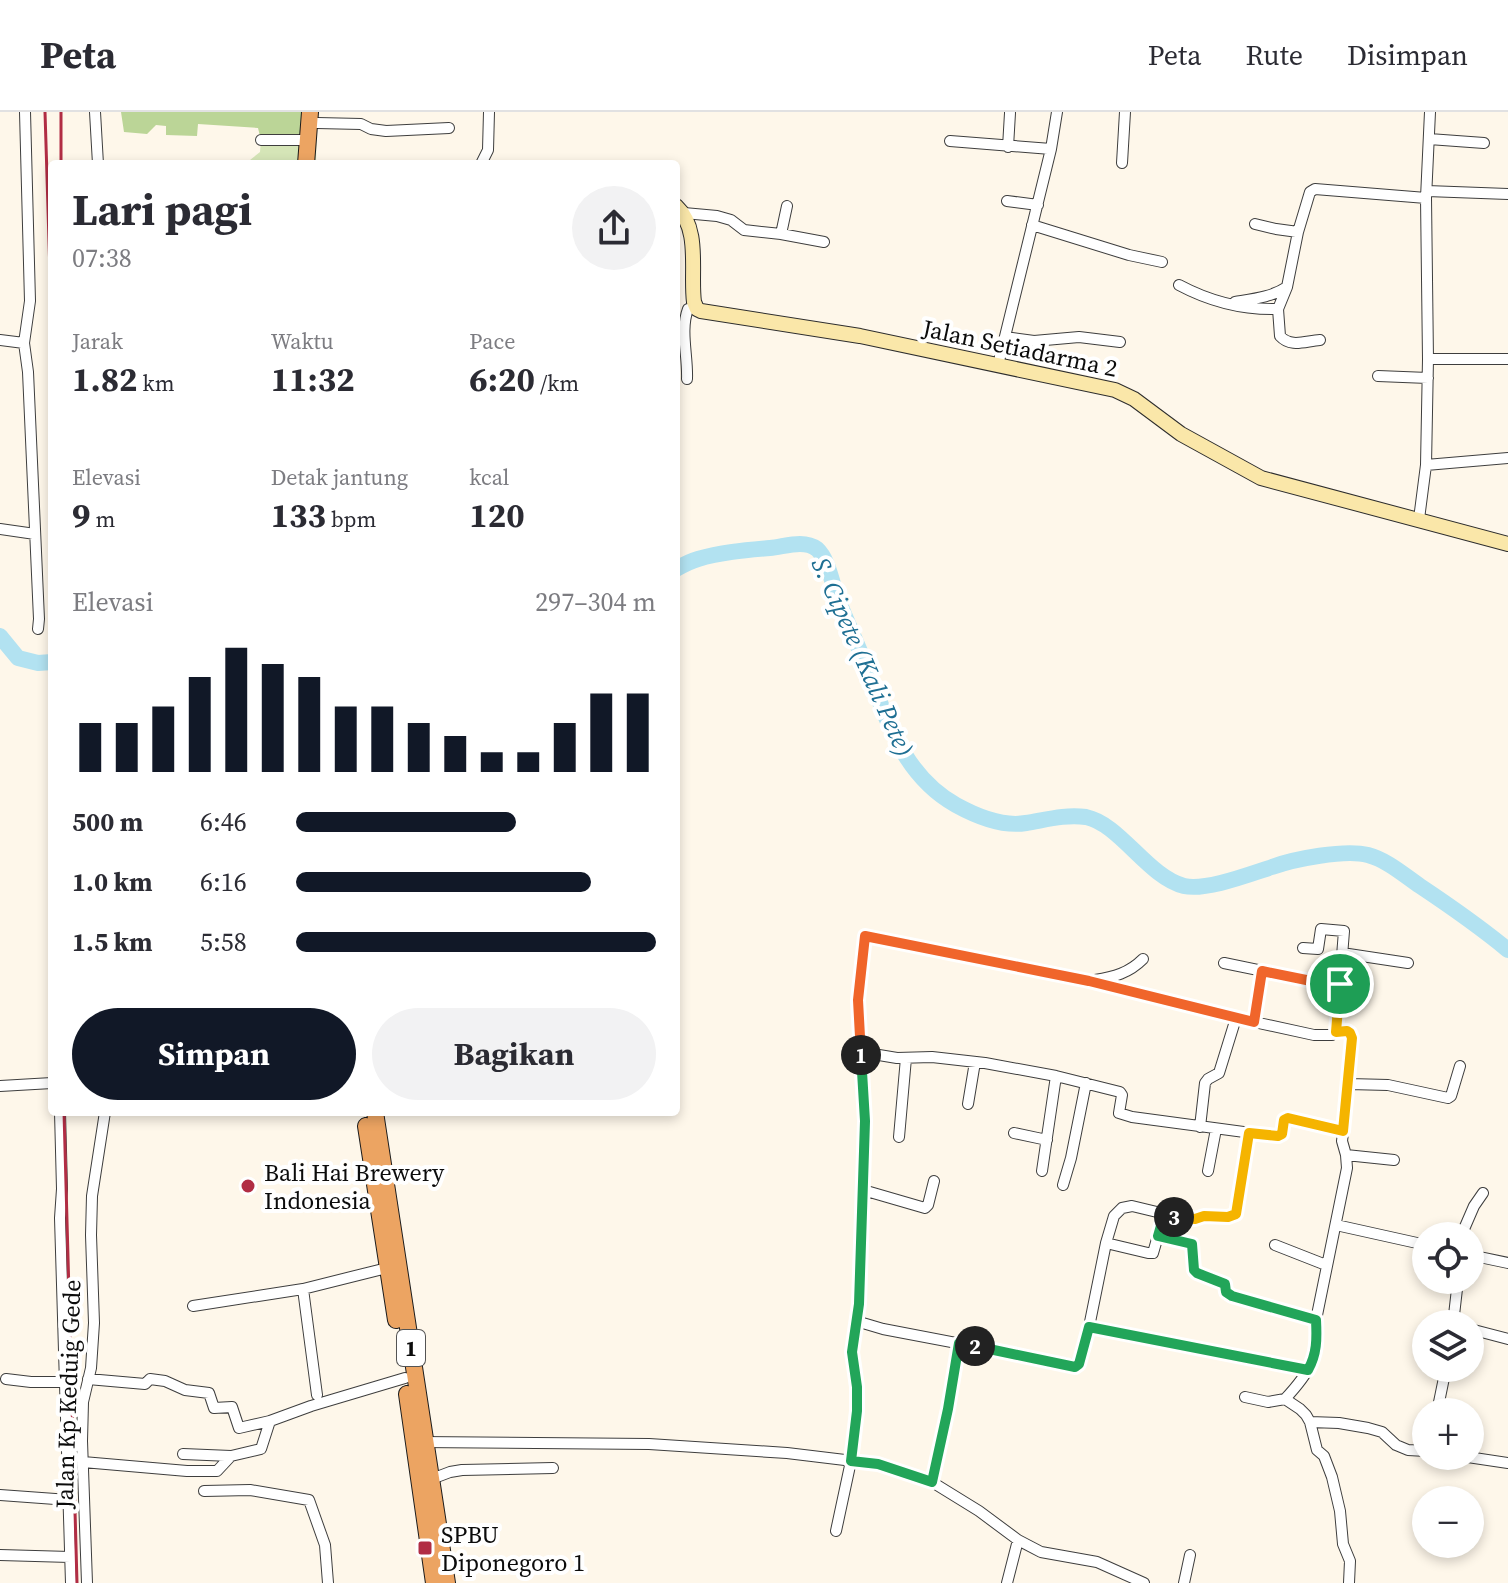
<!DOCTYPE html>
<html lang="id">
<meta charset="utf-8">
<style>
:root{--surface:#fff;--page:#f2f2f3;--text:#2b2b33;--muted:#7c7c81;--line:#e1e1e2;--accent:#111827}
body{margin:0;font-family:"Source Serif 4",serif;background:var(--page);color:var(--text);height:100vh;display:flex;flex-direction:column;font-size:30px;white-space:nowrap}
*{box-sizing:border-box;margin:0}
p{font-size:26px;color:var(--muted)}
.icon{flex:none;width:44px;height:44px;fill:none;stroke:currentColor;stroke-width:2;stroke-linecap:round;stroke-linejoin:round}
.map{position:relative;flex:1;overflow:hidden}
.panel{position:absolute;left:48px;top:48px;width:632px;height:956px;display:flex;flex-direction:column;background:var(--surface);border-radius:8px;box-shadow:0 4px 12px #0003}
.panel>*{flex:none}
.buttons{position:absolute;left:1412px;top:1110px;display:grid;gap:16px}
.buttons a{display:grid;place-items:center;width:72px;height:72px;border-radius:50%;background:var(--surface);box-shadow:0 4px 12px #0003;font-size:40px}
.pin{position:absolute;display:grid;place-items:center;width:68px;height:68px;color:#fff;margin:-34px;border:4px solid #fff;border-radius:50%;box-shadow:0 2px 8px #0007}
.km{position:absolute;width:40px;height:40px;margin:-20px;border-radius:50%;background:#222;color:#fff;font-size:22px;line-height:40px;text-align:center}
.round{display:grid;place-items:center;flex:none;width:84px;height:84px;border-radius:42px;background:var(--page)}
.headline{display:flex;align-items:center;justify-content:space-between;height:136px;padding:0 24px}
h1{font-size:44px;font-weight:700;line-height:60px}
.figures{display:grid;grid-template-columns:repeat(3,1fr);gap:12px;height:136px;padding:8px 24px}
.figures div{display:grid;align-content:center}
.figures b{font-size:34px;font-weight:700}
.figures small{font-size:22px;font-weight:400}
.figures p{font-size:22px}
.chart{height:224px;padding:16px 24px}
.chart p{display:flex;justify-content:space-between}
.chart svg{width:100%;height:144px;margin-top:8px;stroke:var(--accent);stroke-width:6}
.action{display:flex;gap:16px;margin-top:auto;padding:16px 24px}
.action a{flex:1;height:92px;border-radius:48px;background:var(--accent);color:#fff;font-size:32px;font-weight:700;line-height:92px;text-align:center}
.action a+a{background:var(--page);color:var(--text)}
ul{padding:0 24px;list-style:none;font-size:26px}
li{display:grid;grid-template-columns:128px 96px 1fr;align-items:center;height:60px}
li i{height:20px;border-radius:10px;background:var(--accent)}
header{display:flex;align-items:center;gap:48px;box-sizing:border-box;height:112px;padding:0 40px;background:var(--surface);border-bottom:2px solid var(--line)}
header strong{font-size:38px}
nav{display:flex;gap:44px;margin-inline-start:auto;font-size:28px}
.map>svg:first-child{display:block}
.green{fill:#d5e5b7}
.forest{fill:#bbd597}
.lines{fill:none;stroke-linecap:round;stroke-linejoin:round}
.river{stroke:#b2e2f1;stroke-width:16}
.minor-casing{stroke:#3e3e3e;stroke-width:12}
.secondary-casing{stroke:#2d2d2d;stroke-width:16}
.trunk-casing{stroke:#1c1c1c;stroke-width:18}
.minor{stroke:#fff;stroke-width:10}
.secondary{stroke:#fae7a9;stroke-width:14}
.trunk{stroke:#eca462;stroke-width:16}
.rail{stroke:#b12d44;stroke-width:3}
.split-1-casing{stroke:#fff;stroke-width:16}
.split-2-casing{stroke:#fff;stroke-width:16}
.split-3-casing{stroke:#fff;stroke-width:16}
.split-4-casing{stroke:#fff;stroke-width:16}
.split-1{stroke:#f0652b;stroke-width:10}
.split-2{stroke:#22a559;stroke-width:10}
.split-3{stroke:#22a559;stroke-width:10}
.split-4{stroke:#f5b400;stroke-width:10}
.poi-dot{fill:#b12d44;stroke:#fff;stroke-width:3}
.labels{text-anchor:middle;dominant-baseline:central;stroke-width:8;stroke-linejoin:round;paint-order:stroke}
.shield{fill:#fff;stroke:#545454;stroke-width:2}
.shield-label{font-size:22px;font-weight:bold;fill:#0b0b0b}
.street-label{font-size:24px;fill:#0b0b0b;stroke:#fff}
.poi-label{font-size:24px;fill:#0b0b0b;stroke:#fff;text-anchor:start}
.water-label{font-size:26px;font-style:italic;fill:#1e6f93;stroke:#fff}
</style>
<header>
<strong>Peta</strong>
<nav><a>Peta</a><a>Rute</a><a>Disimpan</a></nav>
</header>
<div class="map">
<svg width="1508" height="1471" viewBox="0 0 1508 1471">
<rect width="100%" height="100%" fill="#fef7ea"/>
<!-- green -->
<path class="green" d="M317,0L316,52H245L260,40L261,28Z"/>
<!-- forest -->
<path class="forest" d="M121,0H310L307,28H261L258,16L198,12L197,24L166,23V14L156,13L147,22L124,20Z"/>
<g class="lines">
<!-- river -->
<path class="river" d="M676,457C683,453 691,449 698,447C721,440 747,438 770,436C780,435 790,432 800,432C806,432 813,434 817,437C829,448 832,473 838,487C844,504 852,520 859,537C884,595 897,660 956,693C976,704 1003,715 1026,711C1045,708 1065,702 1086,705C1120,712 1148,765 1184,774C1206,779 1250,762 1272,755C1294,747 1345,737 1368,743C1387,748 1404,763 1420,774C1450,794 1480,815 1508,838
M0,524L18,546L38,551L52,550"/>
<defs>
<path id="minor" d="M95,0L98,52
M317,11L361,12L371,17L386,19L449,16
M1429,27L1484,31
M261,28H307
M950,29L1051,37
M1008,35L1010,1
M1122,51L1125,0
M481,52L488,38L489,0
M1427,79L1508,82
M1007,89L1038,93
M684,101L717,104L731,108L744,118L781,122L824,130
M1255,112L1276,117L1298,120
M1032,113L1129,143L1162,150
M781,122L787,94
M1179,173C1209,189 1244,198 1278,197L1287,175L1298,120L1310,80L1315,77L1426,86
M1235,190C1253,187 1272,185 1287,175
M1278,197L1280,224C1291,236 1305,229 1320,228
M1005,225L1034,229L1079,225L1120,230
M0,228L24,231L30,189L25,0
M24,231L28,260L39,507L38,517
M1428,247H1508
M998,253L1051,37L1057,0
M1378,264L1428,266
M687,267C688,244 680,218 688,197
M1426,353L1508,346
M1419,407L1426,353L1428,247L1426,86L1430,0
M0,417L35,422
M1303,836L1318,837L1321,817L1344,819L1336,920
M1342,841L1408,851
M1224,851L1321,871L1340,872
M1095,868C1114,865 1129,861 1143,847
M1254,910L1262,859
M861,940L897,946L932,945L985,951L1056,964L1120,980L1122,983L1119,1001L1132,1005L1274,1024L1282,1022L1284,1008L1288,1006L1343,1019
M1349,972L1388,973L1448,986L1451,984L1460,954
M0,974L52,971
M968,992L975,950
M60,1000L62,1077L60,1106L71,1471
M1200,1015L1205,971L1208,967L1219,961L1236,906
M1014,1021L1047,1028
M899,1025L906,946
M1346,1043L1394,1048
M1042,1059L1056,964
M1208,1059L1216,1017
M1063,1073L1071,1046L1086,971
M863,1078L925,1096L928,1093L934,1069
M1336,1113L1426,1133
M1158,1124L1192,1132L1194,1158L1197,1161L1225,1172L1227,1182L1316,1208
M1461,1124L1474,1094L1483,1081
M1106,1131L1148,1141H1153L1164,1103
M1275,1133L1326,1153
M1470,1143L1508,1151
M193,1194L303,1177
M856,1209L883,1217L1077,1254L1089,1215L1106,1131L1114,1104L1122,1096L1132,1094L1186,1107C1194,1107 1200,1104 1207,1104C1218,1103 1226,1107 1236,1102L1249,1021
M1453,1212L1458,1168
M1089,1215L1308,1258
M1470,1217L1508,1227
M6,1267L31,1270H66
M88,1267L145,1272L150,1267L165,1269L185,1278L209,1281L214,1296L232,1295L239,1316L270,1309
M317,1283L303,1177L387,1156
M1245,1285L1268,1290L1285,1287
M1437,1300L1446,1256
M1310,1310L1339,1311L1368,1316L1382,1320L1396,1333L1408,1338L1426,1339
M420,1330L649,1332L787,1341L878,1352L932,1370L979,1399L1018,1428L1041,1440L1097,1450L1144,1471
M183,1342L231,1344
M1461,1344L1508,1351
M83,1350L187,1359H217L231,1344L261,1337L270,1309L311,1294L405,1266
M429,1368L450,1360L462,1358L553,1356
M932,1370L948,1297L959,1231
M204,1379L250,1378L309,1388L325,1433L328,1471
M0,1383L69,1388
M836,1419L851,1349L857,1299V1275L852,1240L859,1192L862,1133L865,1009L858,901L865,824L1089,869L1254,910L1314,923H1332L1336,920L1347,919L1350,921L1352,926L1349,972L1342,1029L1346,1043L1347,1056L1316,1208C1319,1246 1310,1260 1285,1287L1300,1297L1306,1303L1310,1310L1317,1338L1324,1344L1332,1365L1340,1399L1343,1432L1350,1449L1349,1471
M0,1443L70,1445
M87,1471L82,1329L83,1290L91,1256L94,1211L91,1123L92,1084L105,1000
M1007,1471L1018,1428
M1184,1471L1190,1443"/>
<path id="secondary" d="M676,94C701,117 690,160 694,190L697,197L701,199L860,224L1115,278L1134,287L1181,322L1261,366L1508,432"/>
<path id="trunk" d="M306,52L310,0
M375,1000L447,1471
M366,1014L396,1208
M407,1282L434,1471"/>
</defs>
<!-- minor casing -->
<use href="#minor" class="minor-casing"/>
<!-- secondary casing -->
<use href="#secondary" class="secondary-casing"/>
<!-- trunk casing -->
<use href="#trunk" class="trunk-casing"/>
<!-- minor -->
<use href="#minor" class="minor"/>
<!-- secondary -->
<use href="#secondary" class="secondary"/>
<!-- trunk -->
<use href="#trunk" class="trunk"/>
<!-- rail -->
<path class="rail" d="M45,0L52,226
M61,0V52
M64,1000L77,1471"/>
</g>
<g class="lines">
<defs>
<path id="split-1" d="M861,943L858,888L865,824L1089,869L1254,910L1262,859L1321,871L1340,872"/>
<path id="split-2" d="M861,943L865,1009L859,1192L852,1240L857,1275V1299L851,1349L878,1352L932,1370L948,1297L959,1231L975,1234"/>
<path id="split-3" d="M975,1234L1075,1255L1079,1252L1089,1215L1308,1258C1317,1242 1317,1227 1316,1208L1232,1184L1226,1180L1225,1172L1197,1161L1194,1158L1192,1132L1158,1124L1164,1103L1174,1105"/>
<path id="split-4" d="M1174,1105L1195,1107L1204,1104L1228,1105L1236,1102L1249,1021L1278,1024L1282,1022L1284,1008L1288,1006L1343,1019L1352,926L1350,921L1347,919L1336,920L1340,872"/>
</defs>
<!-- split-1 casing -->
<use href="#split-1" class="split-1-casing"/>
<!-- split-2 casing -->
<use href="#split-2" class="split-2-casing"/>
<!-- split-3 casing -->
<use href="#split-3" class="split-3-casing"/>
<!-- split-4 casing -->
<use href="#split-4" class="split-4-casing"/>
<!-- split-1 -->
<use href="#split-1" class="split-1"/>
<!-- split-2 -->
<use href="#split-2" class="split-2"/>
<!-- split-3 -->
<use href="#split-3" class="split-3"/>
<!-- split-4 -->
<use href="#split-4" class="split-4"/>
</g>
<!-- markers -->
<g class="poi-dot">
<circle cx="248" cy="1074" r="8"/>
<rect x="417" y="1428" width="16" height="16" rx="4"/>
</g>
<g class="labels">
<!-- shield labels -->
<rect class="shield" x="397" y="1218" width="28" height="36" rx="6"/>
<g class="shield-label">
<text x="411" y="1236">1</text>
</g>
<!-- street labels -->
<g class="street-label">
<text transform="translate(1020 236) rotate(12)">Jalan Setiadarma 2</text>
<text transform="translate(68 1282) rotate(-88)">Jalan Kp Keduig Gede</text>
</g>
<!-- poi labels -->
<g class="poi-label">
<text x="264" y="1060">Bali Hai Brewery<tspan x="264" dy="28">Indonesia</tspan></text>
<text x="441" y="1422">SPBU<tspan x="441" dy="28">Diponegoro 1</tspan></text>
</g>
<!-- water labels -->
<g class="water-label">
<text transform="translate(863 545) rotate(66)">S. Cipete (Kali Pete)</text>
</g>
</g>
</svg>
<div class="buttons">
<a><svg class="icon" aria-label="locate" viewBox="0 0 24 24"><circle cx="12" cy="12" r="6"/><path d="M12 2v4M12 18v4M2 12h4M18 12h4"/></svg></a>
<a><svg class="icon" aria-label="layers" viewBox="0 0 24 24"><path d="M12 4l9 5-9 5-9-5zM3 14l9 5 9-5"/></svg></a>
<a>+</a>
<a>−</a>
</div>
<div class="pin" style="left:1340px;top:872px;background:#1e9e55"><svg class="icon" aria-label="arrive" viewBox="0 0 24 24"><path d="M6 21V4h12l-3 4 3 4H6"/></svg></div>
<b class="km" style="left:861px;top:943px">1</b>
<b class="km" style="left:975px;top:1234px">2</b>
<b class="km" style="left:1174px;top:1105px">3</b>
<section class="panel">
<div class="headline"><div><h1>Lari pagi</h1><p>07:38</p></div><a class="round"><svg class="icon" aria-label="share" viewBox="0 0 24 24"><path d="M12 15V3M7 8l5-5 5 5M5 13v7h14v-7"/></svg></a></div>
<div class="figures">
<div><p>Jarak</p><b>1.82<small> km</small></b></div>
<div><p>Waktu</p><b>11:32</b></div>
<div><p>Pace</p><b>6:20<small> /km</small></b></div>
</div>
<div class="figures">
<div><p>Elevasi</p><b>9<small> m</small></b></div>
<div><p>Detak jantung</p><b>133<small> bpm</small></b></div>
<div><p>kcal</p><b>120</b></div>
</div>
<div class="chart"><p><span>Elevasi</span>297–304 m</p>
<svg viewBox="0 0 160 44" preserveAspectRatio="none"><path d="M5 44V29M15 44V29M25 44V24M35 44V15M45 44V6M55 44V11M65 44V15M75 44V24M85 44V24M95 44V29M105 44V33M115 44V38M125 44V38M135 44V29M145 44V20M155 44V20"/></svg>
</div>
<ul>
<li><b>500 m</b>6:46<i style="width:61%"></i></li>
<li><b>1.0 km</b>6:16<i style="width:82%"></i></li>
<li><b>1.5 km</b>5:58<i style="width:100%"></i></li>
</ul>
<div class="action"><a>Simpan</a><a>Bagikan</a></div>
</section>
</div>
